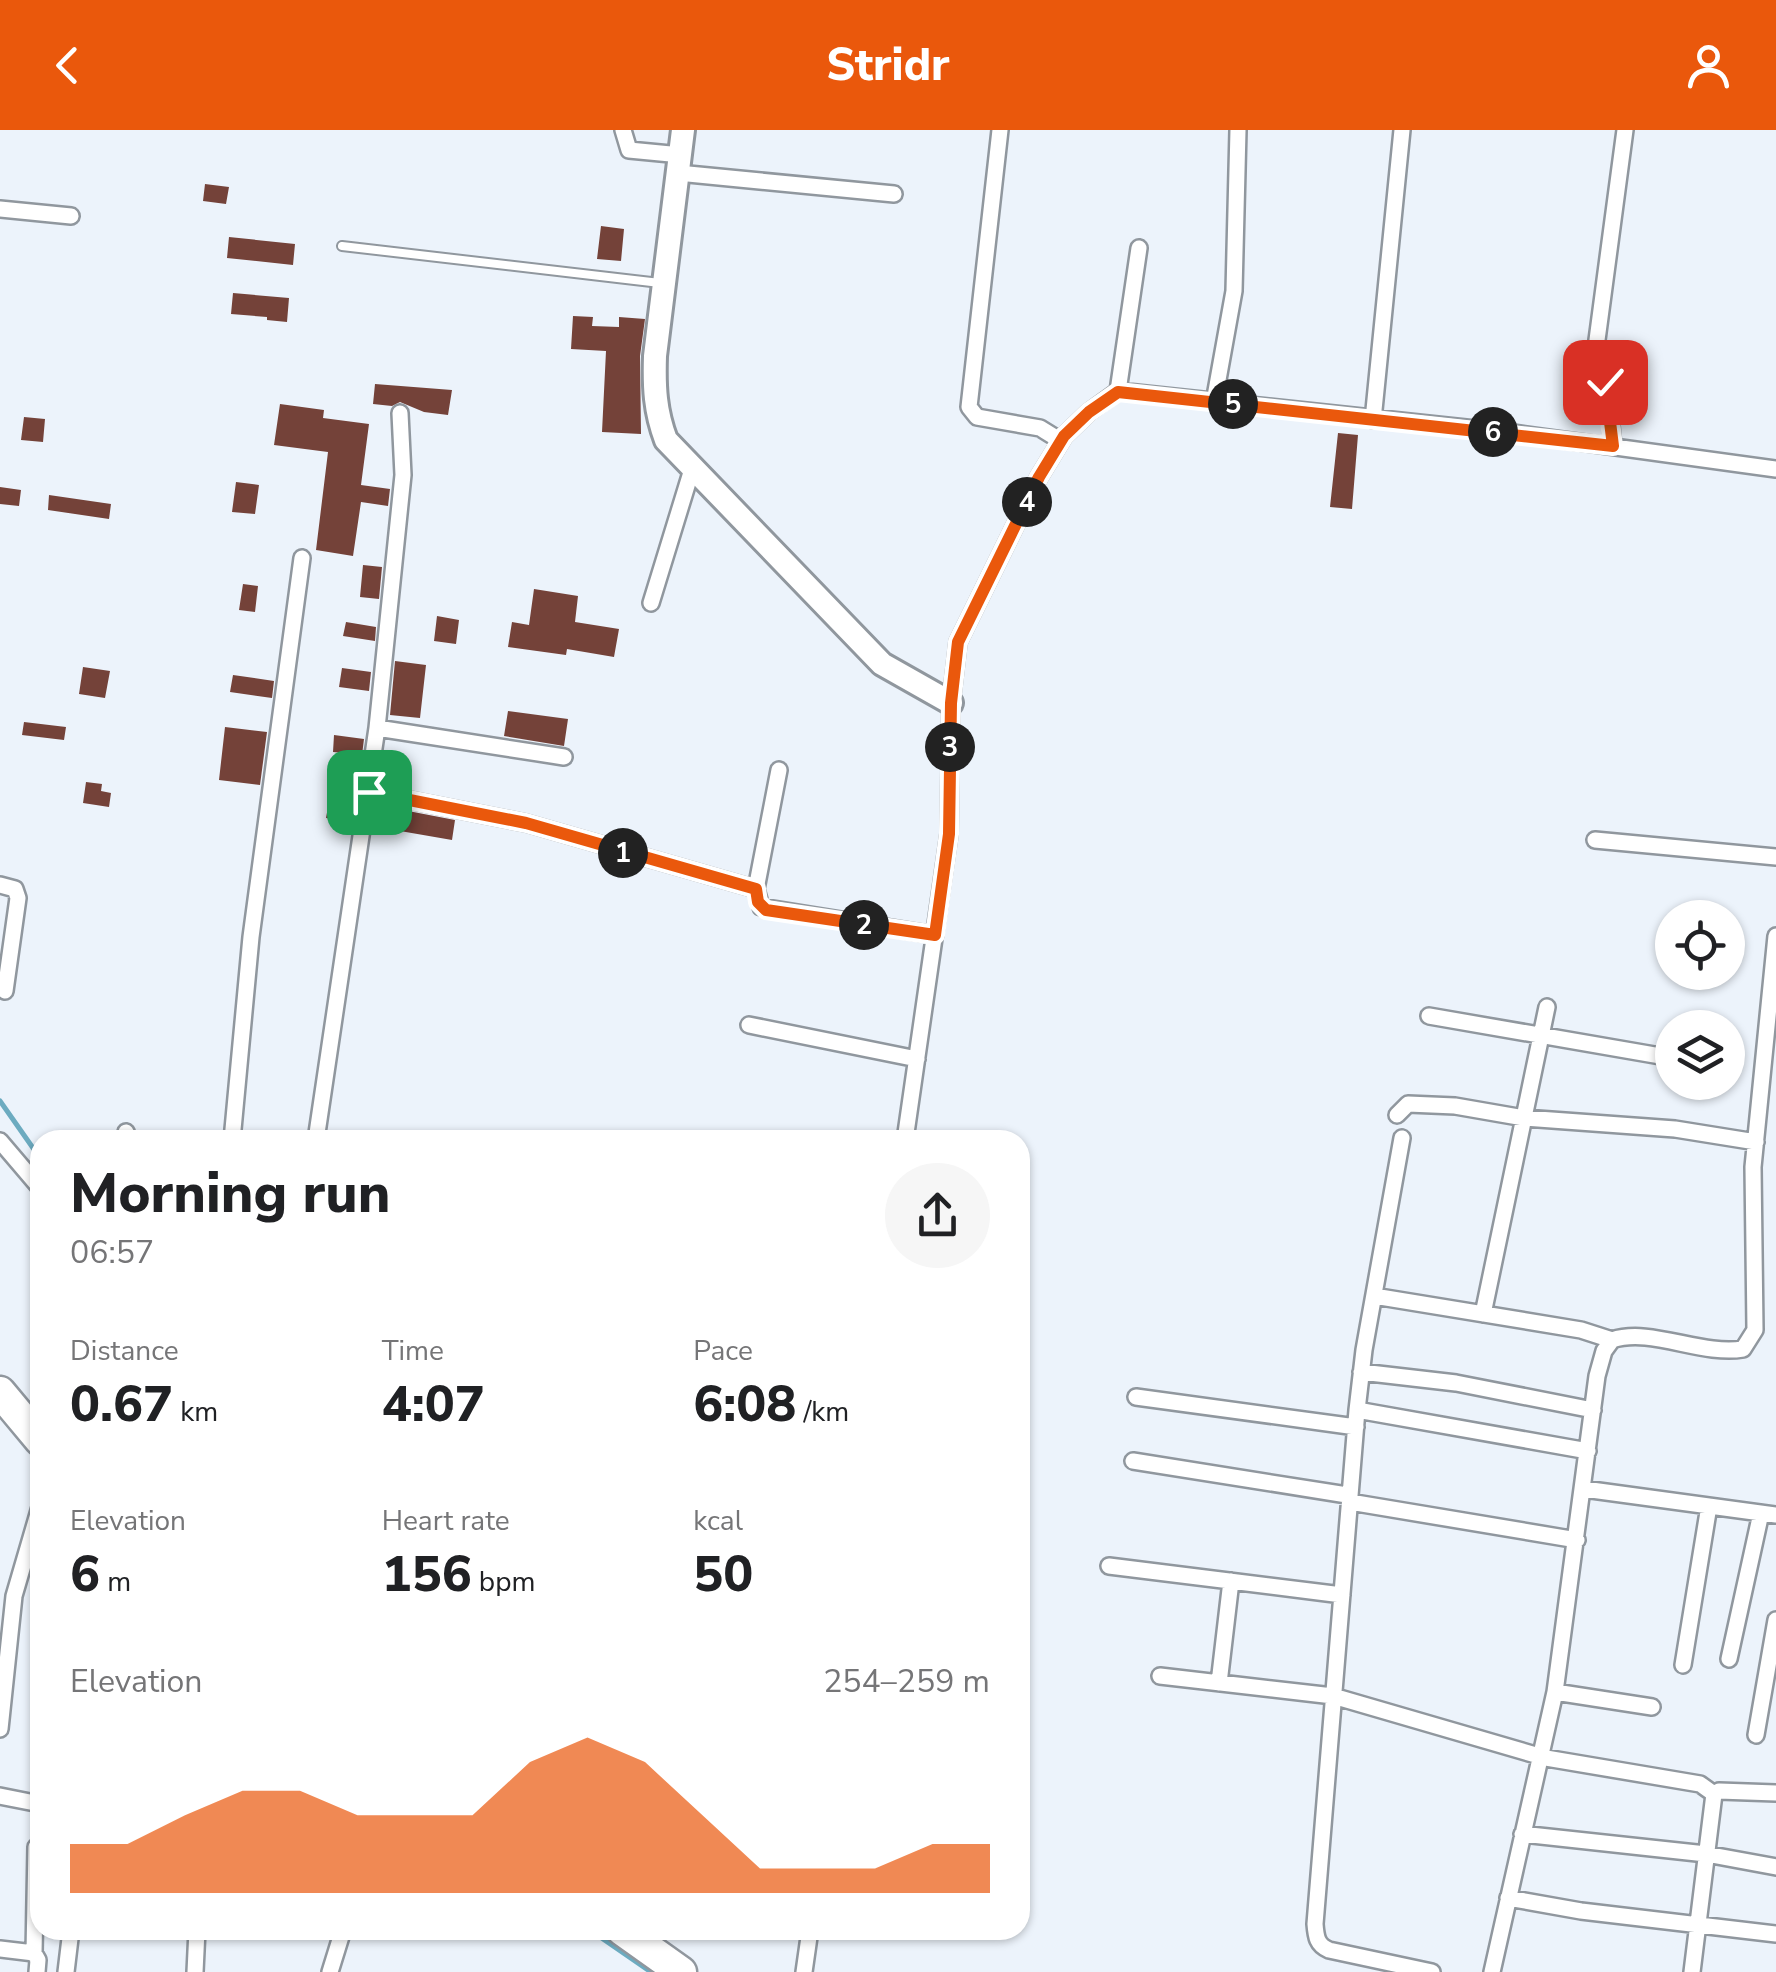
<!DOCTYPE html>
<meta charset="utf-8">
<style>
:root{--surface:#fff;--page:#f6f6f6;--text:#202124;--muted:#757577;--accent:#ea580c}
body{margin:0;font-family:"Nunito Sans",sans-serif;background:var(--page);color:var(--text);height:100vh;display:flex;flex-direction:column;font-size:38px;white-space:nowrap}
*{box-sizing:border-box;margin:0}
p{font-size:32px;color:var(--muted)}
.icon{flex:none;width:55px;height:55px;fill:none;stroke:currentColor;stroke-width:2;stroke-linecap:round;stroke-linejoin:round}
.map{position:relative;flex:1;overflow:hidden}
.side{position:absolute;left:30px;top:1000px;width:1000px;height:810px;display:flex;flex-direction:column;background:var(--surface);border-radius:30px;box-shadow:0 2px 8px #0004}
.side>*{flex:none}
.fabs{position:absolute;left:1655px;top:770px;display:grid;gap:20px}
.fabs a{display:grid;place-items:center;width:90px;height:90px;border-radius:50%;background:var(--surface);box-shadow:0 2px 8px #0004;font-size:50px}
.pin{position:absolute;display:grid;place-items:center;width:85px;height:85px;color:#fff;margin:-42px;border-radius:20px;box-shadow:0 5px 15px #0006}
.km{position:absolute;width:50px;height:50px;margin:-25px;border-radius:50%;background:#222;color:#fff;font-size:28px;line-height:50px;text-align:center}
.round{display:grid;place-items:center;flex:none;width:105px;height:105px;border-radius:52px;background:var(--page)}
.headline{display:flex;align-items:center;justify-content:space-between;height:170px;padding:0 40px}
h1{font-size:55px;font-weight:800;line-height:75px}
.figures{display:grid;grid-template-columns:repeat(3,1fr);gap:15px;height:170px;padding:10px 40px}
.figures div{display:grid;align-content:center}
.figures b{font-size:50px;font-weight:800}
.figures small{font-size:28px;font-weight:400}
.figures p{font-size:28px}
.chart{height:280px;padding:20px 40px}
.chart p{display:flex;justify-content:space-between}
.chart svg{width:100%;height:180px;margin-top:10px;fill:var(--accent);opacity:.7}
header{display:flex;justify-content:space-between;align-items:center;height:130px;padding:0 40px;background:var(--accent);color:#fff;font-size:45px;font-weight:800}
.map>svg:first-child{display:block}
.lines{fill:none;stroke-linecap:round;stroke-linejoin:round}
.stream{stroke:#6cabc0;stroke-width:5}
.building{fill:#744239}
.lane-casing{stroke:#90979e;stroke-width:12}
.street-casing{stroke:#90979e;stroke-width:20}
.secondary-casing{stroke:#90979e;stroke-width:28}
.highway-casing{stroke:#90979e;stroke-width:35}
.lane{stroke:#fff;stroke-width:8}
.street{stroke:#fff;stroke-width:15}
.secondary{stroke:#fff;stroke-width:22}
.highway{stroke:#fff;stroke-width:30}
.route-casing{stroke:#fff;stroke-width:20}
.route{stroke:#ea580c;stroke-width:12}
</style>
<header><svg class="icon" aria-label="back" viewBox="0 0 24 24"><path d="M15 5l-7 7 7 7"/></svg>Stridr<svg class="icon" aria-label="person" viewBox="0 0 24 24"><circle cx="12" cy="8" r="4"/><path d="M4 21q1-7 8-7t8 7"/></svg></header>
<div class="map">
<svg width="1776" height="1842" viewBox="0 0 1776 1842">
<rect width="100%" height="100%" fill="#ecf3fb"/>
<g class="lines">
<!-- stream -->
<path class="stream" d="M0,971L40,1028
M590,1800L651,1842"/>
</g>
<!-- building -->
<path class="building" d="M205,54L229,57L226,74L203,71Z
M601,96L624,99L621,131L597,129Z
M229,107L295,114L293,135L227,128Z
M233,163L289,168L287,192L267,190V187L231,184Z
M573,186L593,187L592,196L619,197V187L645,189L640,226L641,304L602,302L606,221L571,219Z
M375,254L452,260L448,285L424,282L400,272L392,276L373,274Z
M280,274L324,280L323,288L369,294L361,355L390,359L388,376L361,372L353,426L316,420L328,322L274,315Z
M24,287L45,289L43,312L21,310Z
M1338,303L1358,305L1352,379L1330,377Z
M236,352L259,355L255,384L232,382Z
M0,357L21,360L19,376L0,374Z
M49,365L111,374L109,389L48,380Z
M363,435L382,437L379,469L360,467Z
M243,454L258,456L255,482L239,480Z
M534,459L578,466L575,492L619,499L614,527L567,519L566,525L508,517L512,492L529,495Z
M437,486L459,490L456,514L434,511Z
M346,492L376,497L375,511L343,506Z
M395,531L426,535L420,588L390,585Z
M83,537L110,541L105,568L79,564Z
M342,538L371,542L369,561L339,557Z
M233,545L274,551L272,568L230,562Z
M508,581L568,589L564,616L504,606Z
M24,592L66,597L64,610L22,605Z
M225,597L267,602L260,655L219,650Z
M334,605L364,609L362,625L333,622Z
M86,652L102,654L101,661L111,663L109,677L83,673Z
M330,666L355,669L352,692L326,688Z
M377,675L455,690L452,710L377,697L374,695Z"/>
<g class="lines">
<defs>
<path id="lane" d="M342,116L660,153"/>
<path id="street" d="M623,0L629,20L681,25
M1000,0L969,277L977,287L1040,298L1061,311
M678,43L894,64
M0,79L71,86
M1139,118L1118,261L1513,303L1776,339
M1214,272L1234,161L1238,0
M1373,290L1402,0
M1613,316L1608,266L1597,210L1625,0
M651,473L693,336
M377,598L564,627
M779,640L756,759L761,777L935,805
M369,662L526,693L756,759
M1595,710L1776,727
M0,755L15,759L18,768L5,861
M1429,886L1672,928
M749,895L917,929
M1397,985L1408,974L1455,976L1524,988L1675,999L1756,1012
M1402,1008L1364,1220L1357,1280L1315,1794C1316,1807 1317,1815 1329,1820L1432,1842
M125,1010L126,1002
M232,1010L251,807L302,428
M316,1010L377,598L403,345L400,283
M905,1010L949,704L951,573L958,512L1039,347L1064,306L1089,282L1118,261
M0,1011L40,1058
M1374,1166L1581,1200L1612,1210
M1483,1184L1547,877
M1361,1242L1456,1253L1593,1280
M1136,1267L1356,1297
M1357,1280L1588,1321
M1133,1331L1347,1365L1350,1372L1577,1410
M1584,1359L1776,1385
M1109,1436L1342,1465
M1729,1529L1761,1383
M1683,1535L1709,1376
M1160,1546L1333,1566L1546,1628L1700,1654L1714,1664
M1219,1553L1231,1451
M1555,1562L1652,1577
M0,1599L14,1466L40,1377
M1756,1605L1776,1490
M0,1666L40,1674
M1522,1704L1706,1724L1776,1737
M36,1717L34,1823L38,1830L37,1842
M1508,1768L1581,1781L1776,1804
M0,1819L34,1823
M66,1842L71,1800
M195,1842L197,1800
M330,1842L343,1800
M804,1842L810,1800
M1492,1842L1555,1562L1597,1246L1604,1221L1612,1210C1651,1197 1701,1226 1743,1219L1755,1200L1753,1037L1776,806
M1692,1842L1714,1664L1719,1661L1776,1663"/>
<path id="secondary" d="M683,0L655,226C654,257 655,281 666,310L882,534L951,573"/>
<path id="highway" d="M0,1262L40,1310
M622,1800L681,1842"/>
</defs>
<!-- lane casing -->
<use href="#lane" class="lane-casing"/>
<!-- street casing -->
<use href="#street" class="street-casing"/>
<!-- secondary casing -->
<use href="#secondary" class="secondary-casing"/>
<!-- highway casing -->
<use href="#highway" class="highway-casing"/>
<!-- lane -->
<use href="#lane" class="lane"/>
<!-- street -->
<use href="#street" class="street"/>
<!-- secondary -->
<use href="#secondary" class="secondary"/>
<!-- highway -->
<use href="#highway" class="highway"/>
</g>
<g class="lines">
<defs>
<path id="route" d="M369,662L526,693L756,759L758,772L766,780L935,805L949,704L951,573L958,512L1039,347L1064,306L1089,282L1118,262L1613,316L1605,252"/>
</defs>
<!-- route casing -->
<use href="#route" class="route-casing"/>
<!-- route -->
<use href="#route" class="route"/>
</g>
</svg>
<div class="fabs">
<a><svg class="icon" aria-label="locate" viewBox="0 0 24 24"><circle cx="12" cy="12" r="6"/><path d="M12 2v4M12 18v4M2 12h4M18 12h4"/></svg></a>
<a><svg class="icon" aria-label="layers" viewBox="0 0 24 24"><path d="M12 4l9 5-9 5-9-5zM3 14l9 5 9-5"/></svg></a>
</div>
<div class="pin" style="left:369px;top:662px;background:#1e9e55"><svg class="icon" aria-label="arrive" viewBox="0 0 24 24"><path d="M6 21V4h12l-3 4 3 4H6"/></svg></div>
<div class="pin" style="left:1605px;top:252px;background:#d93025"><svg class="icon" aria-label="check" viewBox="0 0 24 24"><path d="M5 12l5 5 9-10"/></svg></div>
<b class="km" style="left:623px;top:723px">1</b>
<b class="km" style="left:864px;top:795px">2</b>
<b class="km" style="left:950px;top:617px">3</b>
<b class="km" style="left:1027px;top:372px">4</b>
<b class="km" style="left:1233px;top:274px">5</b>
<b class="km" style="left:1493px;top:302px">6</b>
<section class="side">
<div class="headline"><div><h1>Morning run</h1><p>06:57</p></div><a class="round"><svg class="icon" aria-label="share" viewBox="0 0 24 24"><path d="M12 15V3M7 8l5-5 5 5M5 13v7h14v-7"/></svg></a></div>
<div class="figures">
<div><p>Distance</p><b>0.67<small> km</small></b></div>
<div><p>Time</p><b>4:07</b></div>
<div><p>Pace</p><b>6:08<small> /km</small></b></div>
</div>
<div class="figures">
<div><p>Elevation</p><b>6<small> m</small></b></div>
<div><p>Heart rate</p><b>156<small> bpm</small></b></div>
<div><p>kcal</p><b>50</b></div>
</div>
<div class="chart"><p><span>Elevation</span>254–259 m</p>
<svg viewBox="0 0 160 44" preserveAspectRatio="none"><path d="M0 44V32L10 32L20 25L30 19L40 19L50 25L60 25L70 25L80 12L90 6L100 12L110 25L120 38L130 38L140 38L150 32L160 32V44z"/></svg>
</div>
</section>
</div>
